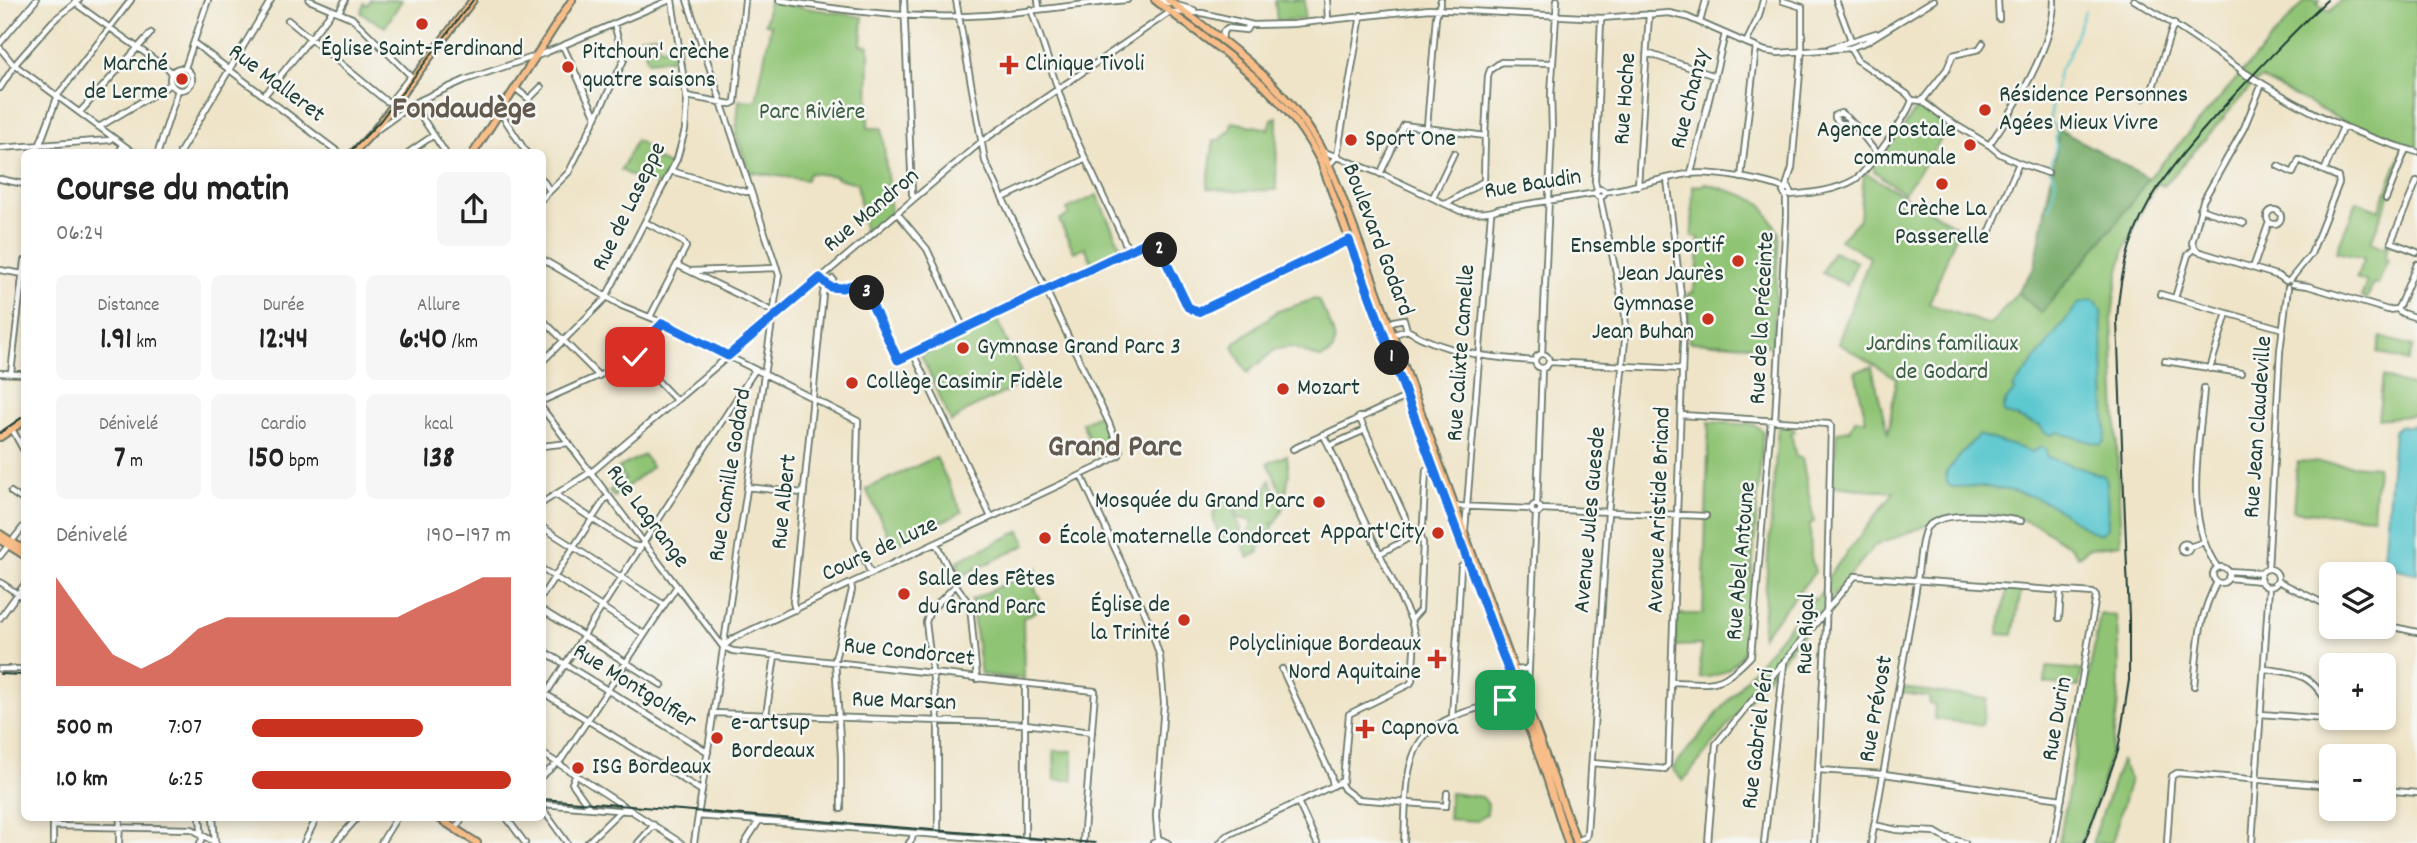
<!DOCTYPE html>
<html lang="fr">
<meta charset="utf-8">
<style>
:root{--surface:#fff;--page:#f6f6f6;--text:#222;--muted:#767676;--accent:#c8321e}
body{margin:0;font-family:Dekko,sans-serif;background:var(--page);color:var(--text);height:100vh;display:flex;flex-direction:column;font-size:26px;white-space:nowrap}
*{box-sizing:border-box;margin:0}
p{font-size:23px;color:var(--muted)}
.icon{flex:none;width:38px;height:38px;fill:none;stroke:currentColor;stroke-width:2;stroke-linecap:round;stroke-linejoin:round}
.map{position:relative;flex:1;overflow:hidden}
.side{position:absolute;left:21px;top:149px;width:525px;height:672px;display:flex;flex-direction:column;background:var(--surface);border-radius:10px;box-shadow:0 4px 10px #0003}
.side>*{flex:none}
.tools{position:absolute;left:2319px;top:562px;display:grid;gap:14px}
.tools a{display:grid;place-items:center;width:77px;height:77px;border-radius:10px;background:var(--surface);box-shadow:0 4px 10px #0003;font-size:35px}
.pin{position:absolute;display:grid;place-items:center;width:60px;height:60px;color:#fff;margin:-30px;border-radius:14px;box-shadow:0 4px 10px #0006}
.km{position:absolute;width:35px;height:35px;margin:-18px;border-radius:50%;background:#222;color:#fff;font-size:19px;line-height:35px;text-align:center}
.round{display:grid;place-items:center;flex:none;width:74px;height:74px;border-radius:10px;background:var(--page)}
.overview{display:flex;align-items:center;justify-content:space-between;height:119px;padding:0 35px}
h1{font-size:38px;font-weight:700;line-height:52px}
.metrics{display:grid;grid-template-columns:repeat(3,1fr);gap:10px;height:119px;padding:7px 35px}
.metrics div{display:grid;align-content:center;border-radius:10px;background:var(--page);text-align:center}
.metrics b{font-size:30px;font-weight:700}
.metrics small{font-size:19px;font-weight:400}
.metrics p{font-size:19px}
.chart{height:196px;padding:14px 35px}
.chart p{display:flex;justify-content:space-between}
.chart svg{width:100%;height:126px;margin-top:7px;fill:var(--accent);opacity:.7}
ul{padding:0 35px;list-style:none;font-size:23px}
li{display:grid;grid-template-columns:112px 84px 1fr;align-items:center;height:52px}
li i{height:18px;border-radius:9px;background:var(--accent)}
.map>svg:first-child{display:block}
.green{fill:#90c475;stroke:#588054;stroke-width:2}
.forest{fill:#74aa66;stroke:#4a744d;stroke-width:2}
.water{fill:#5bc8cf;stroke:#3d8282;stroke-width:2}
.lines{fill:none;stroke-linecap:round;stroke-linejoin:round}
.stream{stroke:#5bc8cf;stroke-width:2}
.minor-casing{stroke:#687768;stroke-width:8}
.major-casing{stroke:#687768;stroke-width:10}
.minor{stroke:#fff;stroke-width:4.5}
.major{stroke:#f8bd88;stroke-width:6}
.tram{stroke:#1f3d34;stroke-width:2}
.route-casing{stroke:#fff;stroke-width:14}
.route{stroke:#1a73e8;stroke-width:9}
.poi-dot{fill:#c8321e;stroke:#f6f6f2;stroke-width:2.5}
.labels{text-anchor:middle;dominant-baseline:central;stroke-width:5;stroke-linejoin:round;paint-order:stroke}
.poi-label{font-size:24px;fill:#1f3d34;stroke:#f6f6f2;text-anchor:start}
.street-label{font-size:24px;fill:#1f3d34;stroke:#f6f6f2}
.park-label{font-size:24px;fill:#3b5f44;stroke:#f6f6f2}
.district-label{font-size:32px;font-weight:bold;fill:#62594f;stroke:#f6f6f2}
</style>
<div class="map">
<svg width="2417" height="843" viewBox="0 0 2417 843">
<rect width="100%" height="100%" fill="#f6f6f2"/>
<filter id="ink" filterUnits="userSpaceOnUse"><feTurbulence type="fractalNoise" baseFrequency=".0143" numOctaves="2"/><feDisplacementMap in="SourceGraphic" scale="14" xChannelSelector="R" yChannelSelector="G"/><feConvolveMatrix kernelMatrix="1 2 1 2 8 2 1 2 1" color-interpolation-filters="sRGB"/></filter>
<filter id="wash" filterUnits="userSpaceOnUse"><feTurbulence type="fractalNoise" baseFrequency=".00686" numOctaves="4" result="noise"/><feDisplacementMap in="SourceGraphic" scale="28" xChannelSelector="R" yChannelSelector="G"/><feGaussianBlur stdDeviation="1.57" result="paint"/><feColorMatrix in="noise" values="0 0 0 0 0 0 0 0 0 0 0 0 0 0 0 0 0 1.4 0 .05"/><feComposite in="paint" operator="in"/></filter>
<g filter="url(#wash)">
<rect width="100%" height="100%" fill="#efe4c8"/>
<!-- green -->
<path class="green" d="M370,0H402L385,27L361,13L364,3L367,5Z
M1275,0H1305L1304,19L1277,21Z
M2306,0H2320L2317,4L2329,12L2341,0H2417V147L2356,128L2262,79L2253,84L2164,186L2157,183C2128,232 2117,262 2112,318L2121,544L2089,548L2078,556L2073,549L2039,526L2014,517L1980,514L1948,517L1874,546L1683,781L1672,769L1812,598L1815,600L1824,590L1828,577L1894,492L1832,486L1837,432L1850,430L1855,420H1866L1855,371L1872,367L1888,435L1896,378L1838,343L1870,257L1840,240L1860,219L1864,172L1969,234L1958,230L1929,304L1990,325L2018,292L2042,312L2112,228L2149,178Z
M769,2L863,17L861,45L869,46L868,128H882L891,213L865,235L857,183L836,178V176L809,173L806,180L749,172L736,135L739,100L756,101L771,25L765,24Z
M655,35L660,48L676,46L678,58L648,61L640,37Z
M1919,105L1926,107L1951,125L1904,193L1874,171L1873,164L1904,127Z
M1277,117L1276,190L1233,191L1207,188L1214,140H1221L1223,136L1230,131L1232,122L1269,129L1272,119Z
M636,140L657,153L655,158L670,166L659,186L644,178L642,182L621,170Z
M2402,151L2406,153L2371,242L2384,248L2387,243L2389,244L2384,258L2388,260L2378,284L2373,283L2367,299L2361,297L2367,282L2356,278L2364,258L2336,252L2357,201L2379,210Z
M1704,183L1746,196L1762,204L1779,233L1773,346L1689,342L1687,304L1689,293H1693L1698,266L1699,238L1692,237L1693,186L1704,185Z
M1097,195L1121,248L1092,263L1085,247L1074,252L1059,220L1069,215L1067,209Z
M1833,251L1857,262L1847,285L1822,273Z
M1315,299L1318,300C1326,315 1350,353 1319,358L1292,347L1276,349L1247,373L1233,347L1236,342L1278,311Z
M997,319L1021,373L1018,374L1012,389L968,410L951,422L921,355L953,341L955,344L957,343L956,340L963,337L964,339L967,338L966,335Z
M2381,337L2413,346L2408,362L2377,352Z
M2383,377L2417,388V415L2378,419Z
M1100,414L1112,443L1094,451L1082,423Z
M1709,422L1754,425L1761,429L1763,433L1746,643C1741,663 1721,679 1700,677L1701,645L1675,646L1677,614H1703Z
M1778,427H1793L1795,432L1791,433L1796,457L1802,458L1814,522L1810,524L1811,557L1815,572L1762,637Z
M644,455L652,467L614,497L609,491L625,479L618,468Z
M1287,455L1289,473L1285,499L1268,463Z
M936,457L962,512L893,545L866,489Z
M2297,461L2377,467L2373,517L2293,511Z
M1270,480L1283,507L1276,523H1270L1274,524L1273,528L1258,550L1259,552L1248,558L1243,546L1253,521L1238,518L1234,504L1254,495L1261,500Z
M1226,494L1241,529L1235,541L1230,544C1212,534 1206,505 1226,494Z
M1020,531L1026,545L961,576L957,561Z
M1037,568L1032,582L1044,607L1023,618L1024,679L981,674L971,600Z
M2007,590L2021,591L2013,635L1998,634Z
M2100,614L2116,616C2125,706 2114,760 2081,843H2059Z
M2046,667L2082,670L2079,687L2045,683Z
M1903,688L1987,699L1982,725L1934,719L1935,705L1929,704L1930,697L1902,693Z
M1054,751H1073V780H1055Z
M2121,761L2130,779L2112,843H2092Z
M1450,793L1482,797L1488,804L1487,814L1477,821L1448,819Z"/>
<!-- forest -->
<path class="forest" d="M2056,128L2149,178L2112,228L2041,313L2018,292L2035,266L2058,139Z"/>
<!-- water -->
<path class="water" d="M2091,300L2097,302V305L2101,310L2106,433L2104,442L2100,445L2058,432L2052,435L2045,433L2040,426L2004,413C2001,404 2009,398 2015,390L2013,388L2078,304Z
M2417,425V574L2387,566L2384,560L2394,431L2398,427Z
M1978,435L2033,452L2040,447L2046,449L2047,457L2104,476L2107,483L2108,528L2102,533C2091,536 2064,512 2052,505C2020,489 1986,485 1951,487L1947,483L1946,472Z"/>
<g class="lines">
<!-- stream -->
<path class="stream" d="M2050,209L2056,180L2049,167L2057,144L2055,139L2058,128L2049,123L2059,71L2068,57L2085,11"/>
</g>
</g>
<g filter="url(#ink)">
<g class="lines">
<defs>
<path id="minor" d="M75,0L79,6L172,72
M309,0L352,18L413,78
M687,0L779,275L694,843
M779,0C847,12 918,20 988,15C1034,11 1080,4 1127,0
M904,0L912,194L914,198
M1038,0L1039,8
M1158,0L1194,10
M1327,0L1328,20
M1836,0L1851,40
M1998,0L1999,19
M2134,0C2179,26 2221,58 2265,85C2312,115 2363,137 2417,152
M1783,1L1802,7V47L1792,168
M1031,9L1071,128L1129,251
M339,12L345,0
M1171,12L1202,13L1253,25L1293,24L1429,9L1601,18L1669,13L1687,17L1765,51L1778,53L1850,48L1866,42L1934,0
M288,20L386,101L390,102L411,76
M1700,22L1706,0
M1222,41L1223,32L1227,28L1246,30L1249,25
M0,43L36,0
M194,43L338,152
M1746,43L1759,16L1763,0
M563,46L596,117
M0,48L12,63L133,152
M1850,48L1857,60L1907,94L1912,100
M1830,50V48L1876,33
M1647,53L1715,76
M170 79a11 11 0 1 1 22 0a11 11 0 1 1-22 0Z
M185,68L208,0
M2241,72L2261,84
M2262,84L2244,128L2203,201L2192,243L2197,251L2279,276L2286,281
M0,88L17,62L53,21L79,0
M515,88L529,99L541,87
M264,96L333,10
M686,96L731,104L735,102L745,0
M2143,98L2151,93L2174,23
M1912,100L1922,101L1946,119L1989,145C2015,108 2054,45 2054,0
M1922,101L1947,69L1953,55L1979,49L1983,43
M413,104L445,152
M80,112L151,33
M500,112L526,152
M1855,125L1840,123L1835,118V115L1841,113C1857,123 1864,140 1877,153
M99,127L171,84
M1427,127L1436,17L1441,0
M378,129L416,102L465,80L545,53L670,0
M1485,135L1488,76L1490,70L1501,62L1553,63
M0,148L110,140L112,137
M1322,151L1384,175L1460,211C1473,213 1488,214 1498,209L1596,193
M37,152L58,95L131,0
M119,152L123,145
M158,152L178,90
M180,152L271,0
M409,152L434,135
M2019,163L2048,173
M1329,165L1337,156L1361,15
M2278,166L2293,173L2299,160L2338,177L2339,183L2311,254L2290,280
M671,171L746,192L751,191
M2324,171L2343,127
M1691,173L1725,34
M1380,174L1404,125L1485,136L1484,181L1446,204
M1741,178L1756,47
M0,179L24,184
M542,179L550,191
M2417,181L2391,242L2417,252
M1638,186L1649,14
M1596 193a4 4 0 1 1 8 0a4 4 0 1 1-8 0Z
M1597,190L1595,181L1601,18
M1604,192C1632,188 1660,178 1689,174C1710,171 1766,180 1785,189L1792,168
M1790,195C1811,193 1835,191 1854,180C1866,174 1909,113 1912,100
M1433,197L1454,153
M1003,198L1085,159
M542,199L569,172L624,60L614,24
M2386,199L2406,149
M2200,209L2244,223
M2267 217a7 7 0 1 1 14 0a7 7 0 1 1-14 0Z
M897,213L927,249L964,329
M645,222L683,242L686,247L650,317
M1986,240L2019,163L2000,154L1989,145
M1353,243L1372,286
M542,259L622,306L654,319L858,421L855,538L871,574
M677,265L774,312
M2253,268L2269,222
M0,270L23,274
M691,271L777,268
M820,278L830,287L842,288L855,283L864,288L899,360L1151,240L1157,243L1188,307L1198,312L1351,239
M2293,284L2308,286L2388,310L2397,309L2400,304L2417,264
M2160,294L2283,329
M2175,298L2188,255L2194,249
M1377,307L1384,324L1392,335L1407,330
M2397,309L2402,313L2417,318
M542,319L599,376
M1387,326L1394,321L1404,319L1407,330
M1407,330C1445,353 1492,358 1535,361
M913,353L991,517
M632,354L676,400
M1542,354L1552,130L1551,94L1557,0
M1535 361a7 7 0 1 1 14 0a7 7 0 1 1-14 0Z
M2165,361L2241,373
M542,362L605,299L677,159L685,130L687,102L672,0
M1549,362L1682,369
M2210,369L2227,313
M0,373L24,374
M11,373L24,261
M2204,388C2200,445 2182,519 2218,568
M542,401L618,367L663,323
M542,408L723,647
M1681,415L1829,424L1831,426L1826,626L1814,843
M1359,417L1410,528L1407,539L1379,554
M1775,421L1786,217V196L1783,192L1785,189L1789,188L1791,194L1786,196
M1421,427L1430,444
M12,429L24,451
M1323,434L1329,446L1365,430
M542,446L569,443
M1293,449L1406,397
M1081,475L1148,620L1160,657L1164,703L1156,816L1158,840
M747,487L803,493
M11,492L24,501
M556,495L632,545L641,547
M542,503L594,470L981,142L1170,12
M1531.5 509a4.5 4.5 0 1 1 9 0a4.5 4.5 0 1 1-9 0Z
M1537,505L1542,368
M1453,506L1531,509
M1540,509L1706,516
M542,527L663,604
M1465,530L1491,213
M936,543L956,585L970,605L977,679
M2180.5 548a4.5 4.5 0 1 1 9 0a4.5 4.5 0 1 1-9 0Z
M2189,547L2204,542
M0,556L24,526
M2213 575a8 8 0 1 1 16 0a8 8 0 1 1-16 0Z
M542,569L644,634
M2268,569L2280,351L2288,287
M2260 578a9 9 0 1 1 18 0a9 9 0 1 1-18 0Z
M2228,571L2261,573
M2228,578L2261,581
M2278,581L2331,607
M0,582L24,598
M542,596L605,499L609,497
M542,610L662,685
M795,610L793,602L823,294L825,285L833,279
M0,618L24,585
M2059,618L2061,591
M1411,620L1420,610L1423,543L1420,534L1423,524L1426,470L1433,466
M2384,625L2417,632
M723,647L734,638L1098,467L1119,455L1120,451L1109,423L985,161L956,0
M723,647L733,651L1095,691L1083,843
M542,650L708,752
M0,669H24
M1282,669L1331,775L1333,786
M2264,669C2302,673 2313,676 2331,709
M1514,670L1526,669L1529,665
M1671,682C1715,683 1719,689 1751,656L1771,421
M1513,683L1507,687L1505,700L1514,708H1522L1526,702L1528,688L1536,514
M2194,686C2198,647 2198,617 2217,582
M542,692L702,791
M542,700L755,370
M713,713L1025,724L1092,732
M2261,714L2361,722
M766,715L775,656
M1452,718L1461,566L1468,561
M542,753L681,843
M1592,763L1665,769L1668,765L1684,319L1667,179
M1818,770L1884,774L2062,799
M576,775L572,783L589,807
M542,776L561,760L677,586
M1340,782L1344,789L1357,799L1446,806L1447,793
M2384,790L2417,793
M1298,802L1317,843
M542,804L629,811
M542,808L567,843
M841,809V756L835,659L852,590L851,583
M698,816L1043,843
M213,817L215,842
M506,817L525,843
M1874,825L1897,830L1935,832L1953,843
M53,826L192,829L216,843
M455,829L463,817
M938,835V720L926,622L930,611L956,585
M1949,838L1965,843
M1025,841V684
M1576,841L1586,837L1587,833L1608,512L1626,330L1625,315L1600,197
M53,843V817
M119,843L120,817
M200,843L202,840L200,817
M304,843L317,817
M335,843L358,817
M381,843L397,817
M587,843L621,810
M638,843L654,825
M745,843L759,821
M909,843L912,839L913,833
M1153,843L1162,840L1168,843
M1220,843L1226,836L1343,781L1349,714L1410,684L1412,681L1415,636L1411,620L1329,446
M1404,843C1407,804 1400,746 1439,724C1458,712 1484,707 1505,700
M1708,843L1716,744L1855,576L2093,593L2096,596L2054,843
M1764,843L1784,663
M1871,843C1886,760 1900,678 1915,595C1918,582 1920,535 1927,527C1945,509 1998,517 2021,521
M2167,843L2171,783L2172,776L2177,773L2331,786
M2252,843L2269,587"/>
<path id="major" d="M1155,0C1221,52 1281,84 1321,162L1546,775L1568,843
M1168,0C1222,39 1280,80 1315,138C1332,167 1343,200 1355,231L1577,843
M354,152L373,132L473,0
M474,152L572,0
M0,437L24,421
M0,534L24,550
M0,540L24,555
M437,817L477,843"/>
</defs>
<!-- minor casing -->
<use href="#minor" class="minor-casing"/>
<!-- major casing -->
<use href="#major" class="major-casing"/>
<!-- minor -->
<use href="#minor" class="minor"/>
<!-- major -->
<use href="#major" class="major"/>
<!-- tram -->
<path class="tram" d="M350,152L380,121L473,0
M0,433L24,416
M0,674L24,675
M542,799L1095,843
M2084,843L2118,751L2129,680V617L2117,321C2121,222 2164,173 2227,103C2260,67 2292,33 2327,0"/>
</g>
</g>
<g class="lines" filter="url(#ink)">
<defs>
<path id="route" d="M635,357L632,354L663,323L728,356L820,278L830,287L842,288L855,284L864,288L898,360L1151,240L1157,243L1188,307L1198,312L1349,240L1513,683L1507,687L1505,700"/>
</defs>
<!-- route casing -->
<use href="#route" class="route-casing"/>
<!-- route -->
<use href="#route" class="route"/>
</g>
<!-- markers -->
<g class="poi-dot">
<circle cx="422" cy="24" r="7"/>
<path d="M1005.5 54.5h7v7h7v7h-7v7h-7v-7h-7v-7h7z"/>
<circle cx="568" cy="67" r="7"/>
<circle cx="182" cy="79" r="7"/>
<circle cx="1985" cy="110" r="7"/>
<circle cx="1351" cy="140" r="7"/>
<circle cx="1970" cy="145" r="7"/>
<circle cx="1942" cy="184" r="7"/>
<circle cx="1738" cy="261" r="7"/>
<circle cx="1708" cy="319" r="7"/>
<circle cx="963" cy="348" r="7"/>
<circle cx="852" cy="383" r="7"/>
<circle cx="1283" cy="389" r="7"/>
<circle cx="1319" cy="502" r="7"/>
<circle cx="1438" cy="533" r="7"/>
<circle cx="1045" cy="538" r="7"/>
<circle cx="904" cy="594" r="7"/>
<circle cx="1184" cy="620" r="7"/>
<path d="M1433.5 648.5h7v7h7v7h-7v7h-7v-7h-7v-7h7z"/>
<path d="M1361.5 718.5h7v7h7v7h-7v7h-7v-7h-7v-7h7z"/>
<circle cx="717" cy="738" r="7"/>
<circle cx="578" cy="768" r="7"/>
</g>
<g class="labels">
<!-- poi labels -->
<g class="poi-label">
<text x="422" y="50" text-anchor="middle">Église Saint-Ferdinand</text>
<text x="582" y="53">Pitchoun' crèche<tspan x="582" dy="28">quatre saisons</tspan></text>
<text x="168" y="65" text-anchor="end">Marché<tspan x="168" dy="28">de Lerme</tspan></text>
<text x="1025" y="65">Clinique Tivoli</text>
<text x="1999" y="96">Résidence Personnes<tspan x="1999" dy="28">Agées Mieux Vivre</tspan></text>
<text x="1956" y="131" text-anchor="end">Agence postale<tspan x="1956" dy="28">communale</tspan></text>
<text x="1365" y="140">Sport One</text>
<text x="1942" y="210" text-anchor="middle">Crèche La<tspan x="1942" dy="28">Passerelle</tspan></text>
<text x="1724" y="247" text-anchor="end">Ensemble sportif<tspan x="1724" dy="28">Jean Jaurès</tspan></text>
<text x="1694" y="305" text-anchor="end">Gymnase<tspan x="1694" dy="28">Jean Buhan</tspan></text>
<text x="977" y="348">Gymnase Grand Parc 3</text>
<text x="866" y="383">Collège Casimir Fidèle</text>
<text x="1297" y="389">Mozart</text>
<text x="1305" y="502" text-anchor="end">Mosquée du Grand Parc</text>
<text x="1424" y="533" text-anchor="end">Appart'City</text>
<text x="1059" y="538">École maternelle Condorcet</text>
<text x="918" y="580">Salle des Fêtes<tspan x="918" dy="28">du Grand Parc</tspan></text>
<text x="1170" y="606" text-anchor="end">Église de<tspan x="1170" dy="28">la Trinité</tspan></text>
<text x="1421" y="645" text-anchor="end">Polyclinique Bordeaux<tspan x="1421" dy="28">Nord Aquitaine</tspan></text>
<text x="731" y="724">e-artsup<tspan x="731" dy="28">Bordeaux</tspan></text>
<text x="1381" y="729">Capnova</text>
<text x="592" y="768">ISG Bordeaux</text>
</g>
<!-- street labels -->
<g class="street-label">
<text transform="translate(276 84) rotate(37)">Rue Malleret</text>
<text transform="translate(1626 99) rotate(-86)">Rue Hoche</text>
<text transform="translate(1691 99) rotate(-76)">Rue Chanzy</text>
<text transform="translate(1533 185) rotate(-9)">Rue Baudin</text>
<text transform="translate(630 207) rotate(-64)">Rue de Laseppe</text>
<text transform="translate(872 211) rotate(-40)">Rue Mandron</text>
<text transform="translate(1377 240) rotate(69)">Boulevard Godard</text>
<text transform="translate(1763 318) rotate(-87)">Rue de la Préceinte</text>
<text transform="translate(1462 353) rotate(-86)">Rue Calixte Camelle</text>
<text transform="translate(2259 427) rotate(-86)">Rue Jean Claudeville</text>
<text transform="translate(731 475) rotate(-81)">Rue Camille Godard</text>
<text transform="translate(785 502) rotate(-84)">Rue Albert</text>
<text transform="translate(1660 510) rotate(-88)">Avenue Aristide Briand</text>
<text transform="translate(647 517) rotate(53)">Rue Lagrange</text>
<text transform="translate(1591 520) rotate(-85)">Avenue Jules Guesde</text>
<text transform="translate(880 550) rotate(-25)">Cours de Luze</text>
<text transform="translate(1742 561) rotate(-85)">Rue Abel Antoune</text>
<text transform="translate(1807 634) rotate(-88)">Rue Rigal</text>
<text transform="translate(909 653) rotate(6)">Rue Condorcet</text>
<text transform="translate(634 687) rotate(32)">Rue Montgolfier</text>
<text transform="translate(904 702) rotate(2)">Rue Marsan</text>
<text transform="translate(1877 709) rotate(-80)">Rue Prévost</text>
<text transform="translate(2058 719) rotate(-80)">Rue Durin</text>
<text transform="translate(1759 739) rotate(-83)">Rue Gabriel Péri</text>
</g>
<!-- park labels -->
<g class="park-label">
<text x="812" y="113">Parc Rivière</text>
<text x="1942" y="345">Jardins familiaux<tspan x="1942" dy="28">de Godard</tspan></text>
</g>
<!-- district labels -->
<g class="district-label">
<text x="464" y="111">Fondaudège</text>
<text x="1115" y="449">Grand Parc</text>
</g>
</g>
</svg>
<div class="tools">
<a><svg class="icon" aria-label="layers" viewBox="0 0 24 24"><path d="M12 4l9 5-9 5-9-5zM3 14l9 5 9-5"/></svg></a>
<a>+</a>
<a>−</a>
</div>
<div class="pin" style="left:1505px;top:700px;background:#1e9e55"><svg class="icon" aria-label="arrive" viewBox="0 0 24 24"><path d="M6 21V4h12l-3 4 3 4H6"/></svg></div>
<div class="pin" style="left:635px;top:357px;background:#d93025"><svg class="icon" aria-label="check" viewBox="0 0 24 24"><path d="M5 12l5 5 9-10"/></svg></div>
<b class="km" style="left:1392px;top:358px">1</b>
<b class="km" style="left:1160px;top:250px">2</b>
<b class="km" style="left:867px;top:293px">3</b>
<section class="side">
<div class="overview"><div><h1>Course du matin</h1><p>06:24</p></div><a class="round"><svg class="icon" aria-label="share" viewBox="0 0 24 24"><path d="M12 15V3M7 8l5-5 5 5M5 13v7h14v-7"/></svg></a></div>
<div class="metrics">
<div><p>Distance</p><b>1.91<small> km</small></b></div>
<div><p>Durée</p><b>12:44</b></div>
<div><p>Allure</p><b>6:40<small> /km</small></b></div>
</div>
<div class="metrics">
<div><p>Dénivelé</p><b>7<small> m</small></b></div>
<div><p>Cardio</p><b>150<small> bpm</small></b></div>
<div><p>kcal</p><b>138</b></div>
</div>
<div class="chart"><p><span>Dénivelé</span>190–197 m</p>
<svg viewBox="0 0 160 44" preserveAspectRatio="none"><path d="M0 44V6L10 20L20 33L30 38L40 33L50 24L60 20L70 20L80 20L90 20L100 20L110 20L120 20L130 15L140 11L150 6L160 6V44z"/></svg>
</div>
<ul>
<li><b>500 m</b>7:07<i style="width:66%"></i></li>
<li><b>1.0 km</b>6:25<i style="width:100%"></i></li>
</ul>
</section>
</div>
